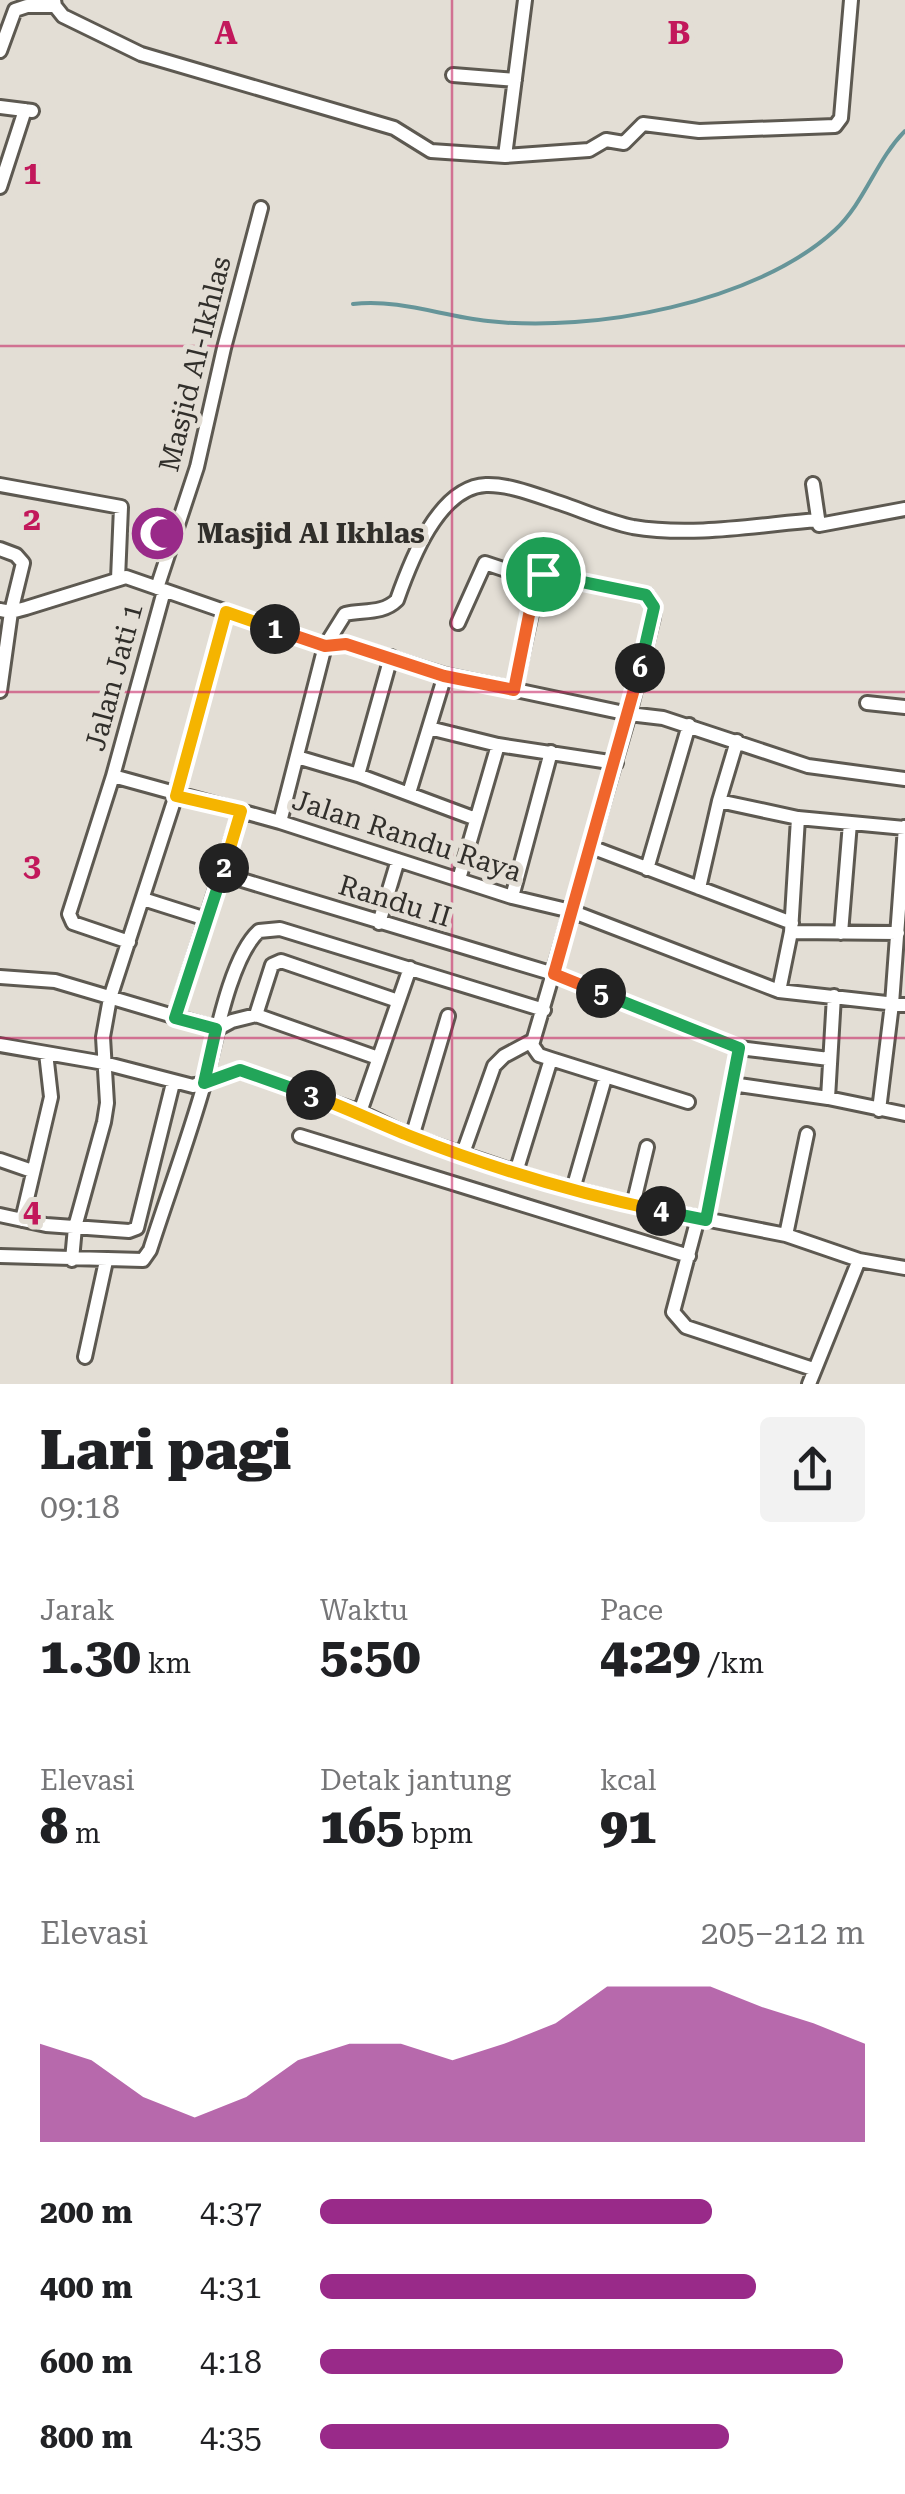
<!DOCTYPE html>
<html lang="id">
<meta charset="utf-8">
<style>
:root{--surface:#fff;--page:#f2f2f2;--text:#202124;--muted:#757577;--accent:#992a89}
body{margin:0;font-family:"Roboto Serif",serif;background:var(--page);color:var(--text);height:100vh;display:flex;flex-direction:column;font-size:38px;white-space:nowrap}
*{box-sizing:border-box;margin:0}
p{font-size:32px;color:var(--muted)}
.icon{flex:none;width:55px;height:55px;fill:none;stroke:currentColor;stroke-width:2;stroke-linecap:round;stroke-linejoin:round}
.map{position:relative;height:1384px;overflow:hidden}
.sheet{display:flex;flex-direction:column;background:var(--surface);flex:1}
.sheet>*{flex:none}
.pin{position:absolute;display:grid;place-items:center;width:85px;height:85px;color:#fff;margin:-42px;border:5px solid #fff;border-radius:50%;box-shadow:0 2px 10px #0007}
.km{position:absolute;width:50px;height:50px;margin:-25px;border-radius:50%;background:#222;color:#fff;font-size:28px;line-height:50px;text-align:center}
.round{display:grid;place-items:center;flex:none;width:105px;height:105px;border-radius:10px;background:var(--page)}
.overview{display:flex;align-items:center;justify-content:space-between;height:170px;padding:0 40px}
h1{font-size:55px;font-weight:800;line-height:75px}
.metrics{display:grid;grid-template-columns:repeat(3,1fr);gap:15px;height:170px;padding:10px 40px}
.metrics div{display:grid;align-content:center}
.metrics b{font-size:50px;font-weight:800}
.metrics small{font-size:28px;font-weight:400}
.metrics p{font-size:28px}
.chart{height:280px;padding:20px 40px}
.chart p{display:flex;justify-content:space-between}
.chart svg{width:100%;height:180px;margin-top:10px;fill:var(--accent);opacity:.7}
ul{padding:0 40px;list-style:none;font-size:32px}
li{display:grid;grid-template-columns:160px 120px 1fr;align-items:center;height:75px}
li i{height:25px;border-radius:12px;background:var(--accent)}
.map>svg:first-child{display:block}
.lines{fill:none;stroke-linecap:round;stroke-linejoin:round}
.stream{stroke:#669599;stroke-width:4}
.street-casing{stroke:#5d5951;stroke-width:18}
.street{stroke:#fff;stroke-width:12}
.split-1-casing{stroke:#fff;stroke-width:20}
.split-2-casing{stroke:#fff;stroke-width:20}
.split-3-casing{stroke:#fff;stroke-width:20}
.split-4-casing{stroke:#fff;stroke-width:20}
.split-5-casing{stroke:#fff;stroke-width:20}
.split-6-casing{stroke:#fff;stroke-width:20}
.split-7-casing{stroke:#fff;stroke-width:20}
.split-1{stroke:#f0652b;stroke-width:12}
.split-2{stroke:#f5b400;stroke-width:12}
.split-3{stroke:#22a559;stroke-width:12}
.split-4{stroke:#f5b400;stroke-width:12}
.split-5{stroke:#22a559;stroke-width:12}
.split-6{stroke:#f0652b;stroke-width:12}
.split-7{stroke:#22a559;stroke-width:12}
.grid{fill:none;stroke:#c2185b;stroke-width:2.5;stroke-opacity:0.55}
.labels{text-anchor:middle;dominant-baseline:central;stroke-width:10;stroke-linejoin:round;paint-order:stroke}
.street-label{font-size:28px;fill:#312f2b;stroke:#e3ded5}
.poi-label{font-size:28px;font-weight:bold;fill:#312f2b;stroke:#e3ded5;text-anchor:start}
.grid-label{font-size:32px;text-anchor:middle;font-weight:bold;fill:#c2185b;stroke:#e3ded5;stroke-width:10;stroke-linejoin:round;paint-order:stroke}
</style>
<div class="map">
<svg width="905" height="1384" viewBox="0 0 905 1384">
<rect width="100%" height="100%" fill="#e3ded5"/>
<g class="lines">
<!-- stream -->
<path class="stream" d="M353,304C401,299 441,316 488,321C592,333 756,303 835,230C865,202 876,160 905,131"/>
<defs>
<path id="street" d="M54,0L55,6L63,16L141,54L394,128L431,151L505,156L525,0
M0,51L15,10L27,6H55
M453,75L515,80
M0,107L32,111
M505,156L589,150L606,140L624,143L643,124L699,131L835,126L841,118L851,0
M0,187L25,110
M813,484L819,525L905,509
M0,485L121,507L118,579
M0,549L16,555L23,563L11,612L0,691
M157,588L197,467L224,348L261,208
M0,610L11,612L26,608L126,577L325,646L346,644L445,675L629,714L663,718L808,766L905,779
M458,623L485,563L536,580
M514,690L539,577L554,576L647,595L654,607L653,617L629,714L532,1045L539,1055L551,1059L688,1102
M867,703L905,707
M429,728L498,745L616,763
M297,757L358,775L476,819
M358,775L391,657
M113,776L280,822L512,897L571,911L779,991L905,1005
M409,793L445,675
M719,801L798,818L905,828
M280,822L325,646L345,614C363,610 383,614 397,600C410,563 438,487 486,485C509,484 538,496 560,503C584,511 608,522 633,527C693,537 757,525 817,520
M591,847L792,923
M647,869L689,725
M222,874L554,974L739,1048L829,1059
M459,879L498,745
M699,888L719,801L737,741
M512,897L551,752
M143,899L206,919
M379,923L398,860
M791,932L898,933
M841,933L850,823
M129,942L73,923L69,914L113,776L164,591
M0,977L55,981L217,1029L232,1021L256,1015L378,1058
M779,991L791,932L798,818
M256,1015L272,965L281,961L398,1001
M175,1017L241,811
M0,1045L104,1063L193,1086L239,1070L360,1112L412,1137L539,1180L633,1205L786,1235L859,1260L905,1268
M732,1084L828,1098L905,1114
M828,1098L834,996
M879,1110L892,1004L905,827
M360,1112L410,968
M300,1136L689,1256
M412,1137L448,1016
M463,1153L494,1066L504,1056L532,1041
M0,1160L32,1171
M516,1172L551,1059
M573,1189L605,1078
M633,1205L647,1147
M0,1215L46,1225L129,1231L137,1228L173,1083
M698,1218L673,1312L686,1327L813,1369
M22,1220L51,1097L46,1053
M706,1220L739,1048
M786,1235L807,1134
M0,1256L143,1260L150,1250C168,1194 189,1138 205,1081C215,1042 230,957 259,931L280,929L544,1010
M72,1260L75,1227L104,1122L107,1103L103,1037L110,998L176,795L226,612
M85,1357L106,1261
M809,1384L859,1260"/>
</defs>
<!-- street casing -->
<use href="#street" class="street-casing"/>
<!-- street -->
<use href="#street" class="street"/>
</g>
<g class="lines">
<defs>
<path id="split-1" d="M275,629L325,646L346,644L444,676L514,690L536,580L543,574"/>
<path id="split-2" d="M224,868L241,811L176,796L226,612L275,629"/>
<path id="split-3" d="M224,868L175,1018L216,1029L204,1083L240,1070L311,1095"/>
<path id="split-4" d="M311,1095C345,1107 377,1123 410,1136C491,1168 576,1193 661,1211"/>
<path id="split-5" d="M601,993L739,1048L706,1220L661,1211"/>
<path id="split-6" d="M601,993L554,974L640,668"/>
<path id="split-7" d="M543,574L646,595L654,607L640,668"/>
</defs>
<!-- split-1 casing -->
<use href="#split-1" class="split-1-casing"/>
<!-- split-2 casing -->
<use href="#split-2" class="split-2-casing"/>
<!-- split-3 casing -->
<use href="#split-3" class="split-3-casing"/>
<!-- split-4 casing -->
<use href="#split-4" class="split-4-casing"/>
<!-- split-5 casing -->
<use href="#split-5" class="split-5-casing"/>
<!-- split-6 casing -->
<use href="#split-6" class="split-6-casing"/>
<!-- split-7 casing -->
<use href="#split-7" class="split-7-casing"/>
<!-- split-1 -->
<use href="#split-1" class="split-1"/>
<!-- split-2 -->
<use href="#split-2" class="split-2"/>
<!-- split-3 -->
<use href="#split-3" class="split-3"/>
<!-- split-4 -->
<use href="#split-4" class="split-4"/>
<!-- split-5 -->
<use href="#split-5" class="split-5"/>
<!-- split-6 -->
<use href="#split-6" class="split-6"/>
<!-- split-7 -->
<use href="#split-7" class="split-7"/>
</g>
<!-- grid -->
<path class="grid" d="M452,0V1384M0,346H905M0,692H905M0,1038H905"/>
<!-- icons -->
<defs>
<symbol id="mosque-disc" viewBox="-11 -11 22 22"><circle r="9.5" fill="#992a89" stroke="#e3ded5"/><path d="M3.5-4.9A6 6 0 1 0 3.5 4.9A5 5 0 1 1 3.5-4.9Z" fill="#fff"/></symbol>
</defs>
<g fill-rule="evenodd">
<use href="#mosque-disc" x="126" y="502" width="63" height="63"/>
</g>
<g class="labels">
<!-- street labels -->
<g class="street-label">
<text transform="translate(195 364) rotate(-76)">Masjid Al-Ikhlas</text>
<text transform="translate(114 677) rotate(-75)">Jalan Jati 1</text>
<text transform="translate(407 836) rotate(18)">Jalan Randu Raya</text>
<text transform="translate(395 901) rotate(17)">Randu II</text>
</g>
<!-- poi labels -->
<g class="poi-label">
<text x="197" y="533">Masjid Al Ikhlas</text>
</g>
</g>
<g class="grid-label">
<text x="226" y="44">A</text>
<text x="679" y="44">B</text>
<text x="32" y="184">1</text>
<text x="32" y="530">2</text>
<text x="32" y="876">3</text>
<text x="32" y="1222">4</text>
</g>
</svg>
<div class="pin" style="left:543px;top:574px;background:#1e9e55"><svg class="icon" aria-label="arrive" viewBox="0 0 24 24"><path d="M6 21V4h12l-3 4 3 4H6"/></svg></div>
<b class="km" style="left:275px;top:629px">1</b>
<b class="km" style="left:224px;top:868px">2</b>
<b class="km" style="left:311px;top:1095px">3</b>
<b class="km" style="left:661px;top:1211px">4</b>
<b class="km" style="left:601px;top:993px">5</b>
<b class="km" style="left:640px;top:668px">6</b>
</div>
<section class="sheet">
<div class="overview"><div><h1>Lari pagi</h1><p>09:18</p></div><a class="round"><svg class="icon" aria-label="share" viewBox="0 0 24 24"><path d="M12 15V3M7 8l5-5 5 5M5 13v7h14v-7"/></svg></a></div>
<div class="metrics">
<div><p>Jarak</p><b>1.30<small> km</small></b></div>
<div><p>Waktu</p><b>5:50</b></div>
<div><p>Pace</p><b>4:29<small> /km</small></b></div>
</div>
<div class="metrics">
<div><p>Elevasi</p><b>8<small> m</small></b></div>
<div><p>Detak jantung</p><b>165<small> bpm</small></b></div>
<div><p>kcal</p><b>91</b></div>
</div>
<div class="chart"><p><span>Elevasi</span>205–212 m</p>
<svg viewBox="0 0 160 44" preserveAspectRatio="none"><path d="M0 44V20L10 24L20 33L30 38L40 33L50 24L60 20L70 20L80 24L90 20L100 15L110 6L120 6L130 6L140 11L150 15L160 20V44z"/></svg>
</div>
<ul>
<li><b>200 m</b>4:37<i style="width:72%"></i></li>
<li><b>400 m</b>4:31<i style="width:80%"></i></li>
<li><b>600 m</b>4:18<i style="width:96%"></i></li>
<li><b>800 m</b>4:35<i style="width:75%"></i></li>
</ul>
</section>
